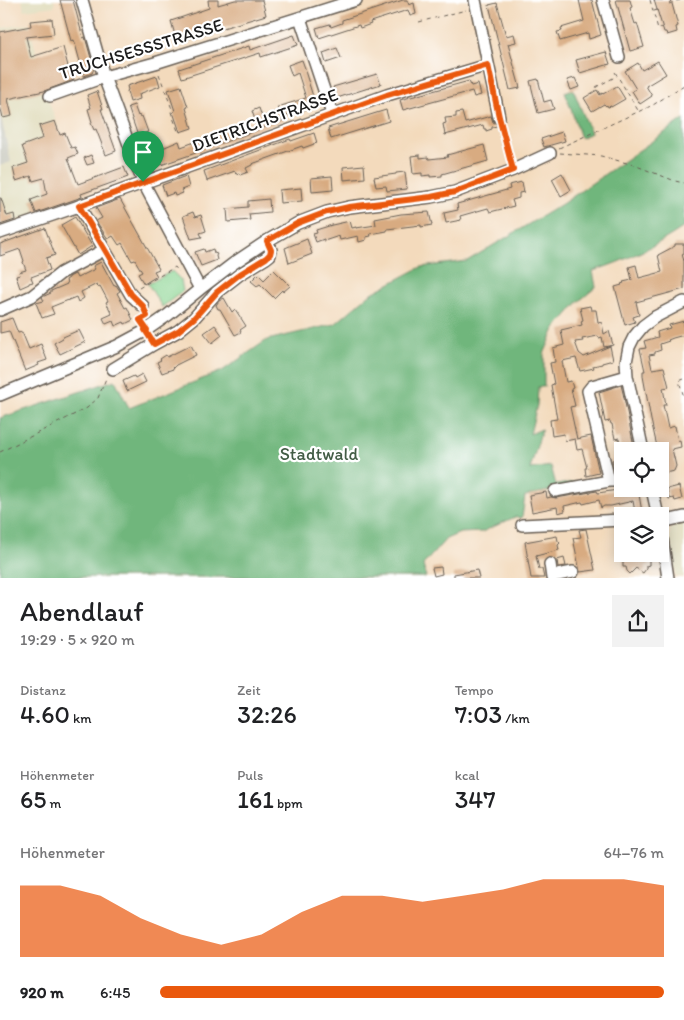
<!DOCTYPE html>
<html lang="de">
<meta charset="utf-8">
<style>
:root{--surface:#fff;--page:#f2f2f2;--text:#202124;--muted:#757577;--accent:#ea580c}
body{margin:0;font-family:Itim,sans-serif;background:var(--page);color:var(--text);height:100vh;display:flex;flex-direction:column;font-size:19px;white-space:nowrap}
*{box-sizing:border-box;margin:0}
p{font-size:16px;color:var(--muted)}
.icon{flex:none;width:28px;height:28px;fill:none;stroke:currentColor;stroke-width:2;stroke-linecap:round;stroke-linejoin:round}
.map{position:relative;height:578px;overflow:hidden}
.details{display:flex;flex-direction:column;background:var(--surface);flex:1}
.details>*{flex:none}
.fabs{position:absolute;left:614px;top:442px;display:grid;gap:10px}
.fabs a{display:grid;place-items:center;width:55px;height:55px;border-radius:0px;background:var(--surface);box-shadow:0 2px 12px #0003;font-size:25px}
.pin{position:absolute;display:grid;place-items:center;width:42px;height:42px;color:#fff;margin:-51px -21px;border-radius:50% 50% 50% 0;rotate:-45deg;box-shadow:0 0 5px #0007}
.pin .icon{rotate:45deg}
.round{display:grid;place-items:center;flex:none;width:52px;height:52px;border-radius:0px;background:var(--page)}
.head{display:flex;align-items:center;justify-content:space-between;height:85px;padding:0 20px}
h1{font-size:28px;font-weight:600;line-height:38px}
.figures{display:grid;grid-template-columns:repeat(3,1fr);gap:8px;height:85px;padding:5px 20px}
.figures div{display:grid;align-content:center}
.figures b{font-size:25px;font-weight:600}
.figures small{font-size:14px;font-weight:400}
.figures p{font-size:14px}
.chart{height:140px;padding:10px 20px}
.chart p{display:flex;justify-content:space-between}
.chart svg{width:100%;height:90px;margin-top:5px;fill:var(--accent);opacity:.7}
ul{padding:0 20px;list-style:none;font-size:16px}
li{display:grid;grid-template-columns:80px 60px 1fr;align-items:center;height:38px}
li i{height:12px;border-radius:6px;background:var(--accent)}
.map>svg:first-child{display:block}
.built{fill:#e0dcbb}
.industrial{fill:#c4c5b9}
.green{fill:#8ad491;stroke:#537856}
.forest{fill:#6fb67b;stroke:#46694c}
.building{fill:#d8ab81}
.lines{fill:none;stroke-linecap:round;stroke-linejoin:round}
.minor-casing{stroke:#675e54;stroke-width:14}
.path{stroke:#675e54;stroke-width:1;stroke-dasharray:4 4;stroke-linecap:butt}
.minor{stroke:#fff;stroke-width:11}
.route-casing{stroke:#fff;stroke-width:10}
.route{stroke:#ea580c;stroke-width:6}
.labels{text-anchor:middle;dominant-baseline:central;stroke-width:4.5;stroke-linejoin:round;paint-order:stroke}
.street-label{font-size:18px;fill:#1c1c1c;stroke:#fff}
.park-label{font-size:18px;fill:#425c45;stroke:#fff}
</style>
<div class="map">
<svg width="684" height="578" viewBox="0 0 684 578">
<rect width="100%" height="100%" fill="#fff"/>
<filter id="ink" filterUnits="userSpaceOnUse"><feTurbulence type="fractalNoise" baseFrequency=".02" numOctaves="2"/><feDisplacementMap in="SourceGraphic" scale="10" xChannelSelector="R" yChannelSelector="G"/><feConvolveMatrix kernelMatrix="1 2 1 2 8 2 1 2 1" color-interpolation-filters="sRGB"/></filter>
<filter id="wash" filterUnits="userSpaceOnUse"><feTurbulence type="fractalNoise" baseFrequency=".0096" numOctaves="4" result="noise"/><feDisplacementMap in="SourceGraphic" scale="20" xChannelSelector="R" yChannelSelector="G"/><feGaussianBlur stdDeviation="1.12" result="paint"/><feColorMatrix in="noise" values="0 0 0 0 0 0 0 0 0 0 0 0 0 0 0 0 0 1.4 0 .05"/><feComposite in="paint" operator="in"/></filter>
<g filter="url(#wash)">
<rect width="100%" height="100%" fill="#f3dabc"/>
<!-- built -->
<path class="built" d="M22,0H54L55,6L24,10Z
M29,24L49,102L83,197L0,227V166L11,162L0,111V28Z
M684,522V577H676L670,537V530L675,524Z"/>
<!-- industrial -->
<path class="industrial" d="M0,112L11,162L0,166Z"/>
<!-- green -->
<path class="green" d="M172,271L181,280L183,291L162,307L148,284Z"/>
<!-- forest -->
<path class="forest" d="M573,89L591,133L581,138L565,92Z
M684,119V227C656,246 625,261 593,271L596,287L578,302L555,329L544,354V387H538L537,405L530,434L542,429L530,469L551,466L556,485L575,482L576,485L525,496L522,518L515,517L482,532L460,533L446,539L423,565L426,577H0V418L115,380L129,408L222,371L267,340L335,324L370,294L421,267L467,261L562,204Z"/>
<g id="blocks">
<!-- building -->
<path class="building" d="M60,0H73L83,38L85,37L94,69L92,73L84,76L74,40L71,41Z
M208,0H218V5L235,0H262L266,15L177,42L171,21L209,8Z
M403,0H407L409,5L414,3L416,14L410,16L408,10L370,22L371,24L360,28L359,25L319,38L316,28L330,24L331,27L342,23V20Z
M579,0H592L601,35L589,39L588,33L560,41L557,32L562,31L561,28L584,21Z
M616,0H630L632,7L630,8L635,24L637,23L644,47L630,51Z
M654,0H671L678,26L676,27L677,32L667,35L666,32H664Z
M497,3L506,36L514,34L516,42L508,44L520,88L510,90L489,5Z
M52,19L54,34L26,37L31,57L63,47L70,74L72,73L74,80L44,91L8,99L12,116L3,118L0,105V32L31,26L30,21Z
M294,35L298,45L261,57L260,53L182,78L179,69L249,46L250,50Z
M337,48L341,58L326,63L323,53Z
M606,52L610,64L580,73L576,60Z
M302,60L306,71H305L316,106L310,109V108L283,117L284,120L190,155L155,167V165L150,167L147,158L151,157L148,148L156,145L158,150L179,141L181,147L255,120L252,111L259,108L262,117L279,111L278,107L306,98L298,73L292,76L288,65Z
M658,61L666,74L646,86L652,96L640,104L632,91L636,89L625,71L638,63L642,70Z
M377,74L381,84L337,98L333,87Z
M157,76L160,86L139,94L140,99L130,102L127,91L128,90L127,86Z
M575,78L579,87L571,90L567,80Z
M538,79L544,102L551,100L554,109L538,113L530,81Z
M469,81L471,86L478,84L481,95L474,97L472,91L403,110L400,100Z
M181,86L188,107L186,108L192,128L180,132L173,112L175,111L168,90Z
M617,86L625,99L611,107V106L608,107L607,105L606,106L604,104L592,111L584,98L597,90L600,95L603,93V94Z
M97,91L103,109H101L116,151L106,155L96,129L94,130L91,123L92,122L88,109L91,108L87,95Z
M134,105L138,116L139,115L140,117L142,116L148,132L138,136L128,107Z
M386,110L389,121L331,139L328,128Z
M462,112L465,123L491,116L493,122L497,124V126L492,127V129L486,131V129H484L483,125L445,135L443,124L446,123L445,118L456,117V113Z
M55,121L60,135L65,133L71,148L75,147L78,154L68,158L78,184L124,167L128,177L81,194L82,197L36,213L31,200L47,194L44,178L33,181L31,176L16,181L13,168L28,163L22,146L43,138L39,126Z
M562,132L565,141L544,147L541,139Z
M314,133L317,143L303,148L302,146L252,164V165L246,168L248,172L240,175L239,173L236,174L235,171L207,181L204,171L290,139L291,141Z
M484,145L488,161L442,174V176L430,177V175L422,176V173L413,174L411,156L420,155V158L428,157L429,159L448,157L447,155Z
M91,155L94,163L87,165L84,158Z
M364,165L365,178L344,180L343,167Z
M405,172L407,189L387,191L386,186L376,187L374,177L396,174V173Z
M562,173L571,190L561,196L552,179Z
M186,176L189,187L181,190L183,193L175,196L174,193L166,196L162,185Z
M332,176L333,190L312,192L311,178Z
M522,182L524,192L519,193V198L512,200L514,206L490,212L488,208L460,216L461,220L446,223L444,213L458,210L457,204L510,189L509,185Z
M301,188L302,201L280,203L279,190Z
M0,198H1L7,216L14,214L15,220L0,225Z
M120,199L159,269L154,271L157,276L144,284L138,274L142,272L135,260L132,261L122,243L119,245L113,236L108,239L96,221L102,218L96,208Z
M269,199L270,212L249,214L250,220L228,222L227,209L248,207V201Z
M193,212L195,217L201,215L206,231L200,233L202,237L191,239L183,216Z
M429,212L432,225L421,227V225L387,229V231L370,234L371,236L366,237V240L359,242L358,236L340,240L339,236L324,241V239L316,242L313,234L317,233L316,230L332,225L350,221L352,228L356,227V228L376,225L375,219L401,214Z
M75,217L92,246L78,255L61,225Z
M45,228L55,255L46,258L50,270L31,277L33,282L29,283V284L20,288L16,276L20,275L19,272L26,270L23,262L24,261L20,249L0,256V244Z
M307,239L312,254L289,263L285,248Z
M675,244H684V253L682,254L684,261V289L636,302L639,315L633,317L635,322L625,325L615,287L622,285L621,284L624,283L623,282L632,280L629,267L636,265L639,278L662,272L658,255L675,246Z
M204,249L205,252L213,249L214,253L217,254L216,256L217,260L201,266L195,252Z
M101,262L114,286L116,285L120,291L117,293L125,308L127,307L133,320L125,324L124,322L115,326L113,321L106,324L103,318L112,314L106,302L108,301L100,286L98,287L97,284L81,292L84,298L78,302L76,297L51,307L54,314L42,318L36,303L44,301L42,297L51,293V291L67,284L66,280L69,278V277L75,274L77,278L95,269L93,266Z
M274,270L290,286L283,292L282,290L274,298L260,284L257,286L251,281L258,274L264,280Z
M224,298L232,312L235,309L246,326L240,330L241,332L235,335L220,309H218L216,305L219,301Z
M590,306L591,310H596L598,322L602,323L604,334L609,331L613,345L604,347L602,337L599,338L598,336L582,339L583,341L575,342L579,353L584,357L610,346L613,360L602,363V364L593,366L594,368L580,371L576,358L562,361L566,382L571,381L573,388L571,389L575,406L570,407L577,439L591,436L599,473L586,476L585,468H587L582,449L577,450L575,439L565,441L564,434L552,436L550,420L557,419L551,385L554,384L550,363L555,362L553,348L564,345L561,330L582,325L581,321L583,320L580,308Z
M12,318L18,333L22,332L29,349L41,344L47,360L38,363L39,365L25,371L9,331L0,333V322Z
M684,321V332H683L684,335L673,338L668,340L669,341L660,344L661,350L655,352V354L649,355L652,369L664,367L669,387L663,388L666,405H663L668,428L675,426L678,441L680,440L681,447L672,449L676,466L674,471L660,474V451H658L651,420L643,376V371H645L640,349L646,348L644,341L658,337L657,332L670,328L669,325Z
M215,325L222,335L212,343L204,333Z
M79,330L85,342L60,354L54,343L63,338V337Z
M191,345L196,355L176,365L173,368V369L162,373L157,362L161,360L160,359L166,355L167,357Z
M142,374L146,382L127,391L123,381L134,376L135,378Z
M621,385L623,393L635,451H621L619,438L615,439L612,424H611L610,421L605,422L599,392Z
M622,458V467L614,469L612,460Z
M679,486L682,499L675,501L674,498L669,499L667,489Z
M624,489H638L642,512H635L633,501L611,506H604L601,508L599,500L583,504L582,502L564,506L565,511L558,513L557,507L532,512L529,495L546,492L547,498L551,497L556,498L597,491L598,493Z
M586,529L595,570L580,572L573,538L581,537L579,530Z
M557,536L558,541L560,543L558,545L559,550L536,556L539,569H542L544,578H531L525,542Z
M623,554H645V557L649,556V565L646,566V569L643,573L636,568L630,574L627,571L626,567H623Z
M564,558L566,566L558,567L557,560Z
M441,567L442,574L434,576L432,568Z
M477,570L479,578H454V574Z"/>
</g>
</g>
<g filter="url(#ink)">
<use href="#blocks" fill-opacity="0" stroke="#675e54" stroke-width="1"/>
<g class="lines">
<defs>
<path id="minor" d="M82,0L104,77L143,182L200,289
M475,0L499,117
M603,0L619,57
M300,18L332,114
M50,96L104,77L155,63L356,0
M79,206L131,295L143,306
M0,233L79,206L387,95L488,65
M0,310L32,296L61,273L104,250
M113,369L154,344L178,331L194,318L217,292L240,274L266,258L270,255L271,250L267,241
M0,395L117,346L145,331L168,315L200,289L234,263L267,241L298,223L327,212L349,207L431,197L455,192L513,170L550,153
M643,451L627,376L626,362L629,347L634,337L643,326L655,317L684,302
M622,481H609L588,391L592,386L627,376
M652,489L658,516
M555,491L609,481
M660,520L666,521L684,517
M660,524L668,578
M522,525L622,520
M550,564L552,578
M552,576L573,572"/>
</defs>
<!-- minor casing -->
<use href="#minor" class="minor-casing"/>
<!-- path -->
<path class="path" d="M650,0L658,29L662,27
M669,4L675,1L682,0
M654,11L661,9
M419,22L466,10
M615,72L639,112
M159,74L172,109L171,112L178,131
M601,94L596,87L617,76
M501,127L510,159
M559,148L653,105L684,85
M560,153L601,156L634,165L675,181L684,183
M139,288L175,267L179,272
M140,321L146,316
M684,379L679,381L684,397
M0,452L87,408L98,398L107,376"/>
<!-- minor -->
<use href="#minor" class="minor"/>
</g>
</g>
<g class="lines" filter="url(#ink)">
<defs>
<path id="route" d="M488,65L499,117L513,170L455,192L431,197L349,207L327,212L298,223L267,241L271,250L270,254L266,258L240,274L217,292L194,318L178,331L154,344L145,330H147L140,320L147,316L143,306L131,294L79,206L387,95Z"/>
</defs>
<!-- route casing -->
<use href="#route" class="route-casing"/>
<!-- route -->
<use href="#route" class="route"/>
</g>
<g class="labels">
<!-- street labels -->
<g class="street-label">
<text transform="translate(141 49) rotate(-17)">TRUCHSESSSTRASSE</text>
<text transform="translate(265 120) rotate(-20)">DIETRICHSTRASSE</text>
</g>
<!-- park labels -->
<g class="park-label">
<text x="319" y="454">Stadtwald</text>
</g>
</g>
</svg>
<div class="fabs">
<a><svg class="icon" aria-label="locate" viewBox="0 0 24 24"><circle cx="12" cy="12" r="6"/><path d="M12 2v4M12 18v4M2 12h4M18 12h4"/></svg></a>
<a><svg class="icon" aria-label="layers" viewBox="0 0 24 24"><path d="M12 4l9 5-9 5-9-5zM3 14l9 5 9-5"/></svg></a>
</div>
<div class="pin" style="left:143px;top:182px;background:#1e9e55"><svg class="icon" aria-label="arrive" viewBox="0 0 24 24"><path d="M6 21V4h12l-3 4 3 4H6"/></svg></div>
</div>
<section class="details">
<div class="head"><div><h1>Abendlauf</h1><p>19:29 · 5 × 920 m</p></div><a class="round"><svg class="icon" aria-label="share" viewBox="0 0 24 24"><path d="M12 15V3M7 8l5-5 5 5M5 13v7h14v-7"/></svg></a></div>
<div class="figures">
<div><p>Distanz</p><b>4.60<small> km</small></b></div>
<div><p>Zeit</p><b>32:26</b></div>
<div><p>Tempo</p><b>7:03<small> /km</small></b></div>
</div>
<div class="figures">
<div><p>Höhenmeter</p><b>65<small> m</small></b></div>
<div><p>Puls</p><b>161<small> bpm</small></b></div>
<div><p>kcal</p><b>347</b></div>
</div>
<div class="chart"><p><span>Höhenmeter</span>64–76 m</p>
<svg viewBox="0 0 160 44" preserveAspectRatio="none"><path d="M0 44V9L10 9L20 14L30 25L40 33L50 38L60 33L70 22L80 14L90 14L100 17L110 14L120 11L130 6L140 6L150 6L160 9V44z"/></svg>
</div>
<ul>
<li><b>920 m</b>6:45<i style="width:100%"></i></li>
</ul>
</section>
